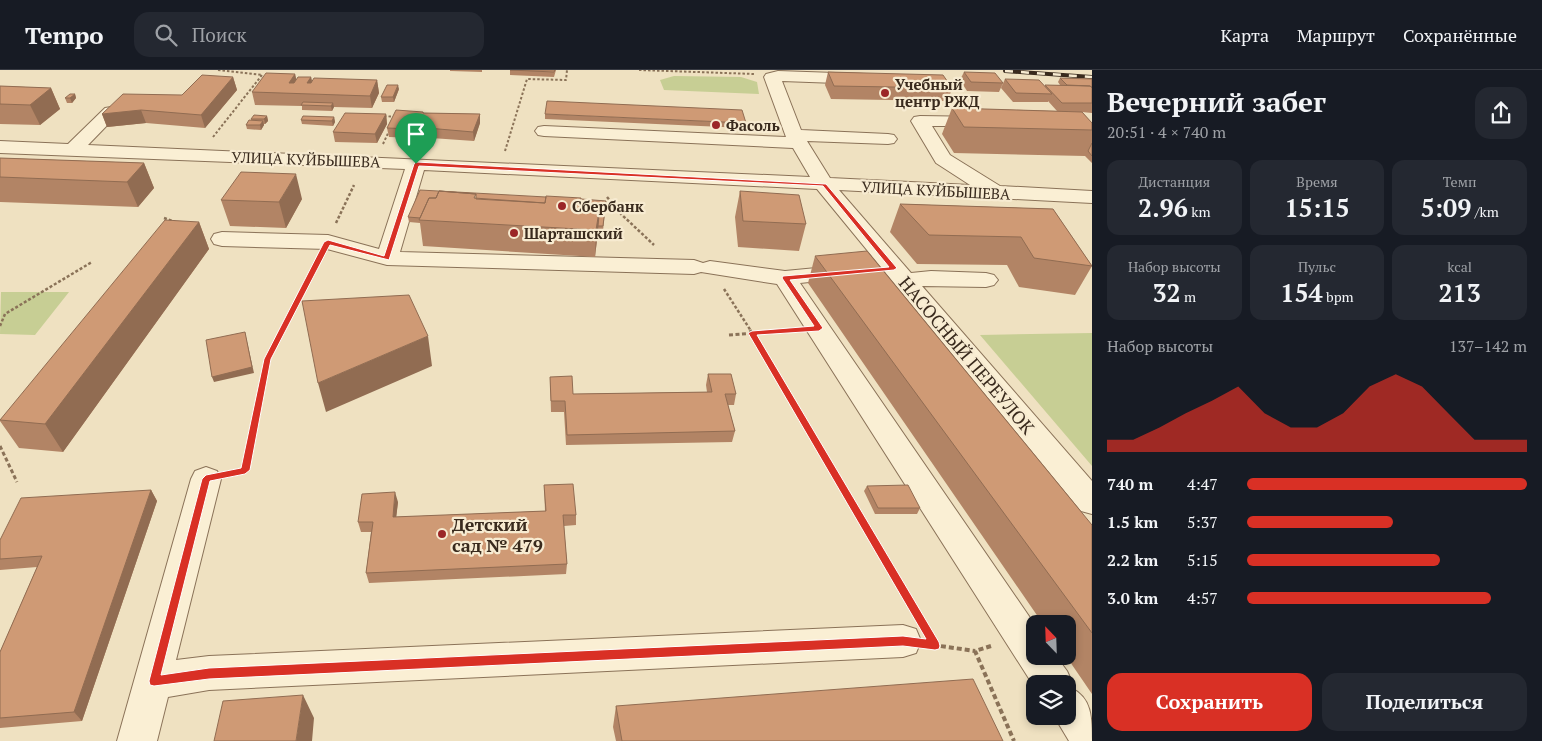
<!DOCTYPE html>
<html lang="ru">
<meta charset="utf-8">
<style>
:root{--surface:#171b24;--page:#242831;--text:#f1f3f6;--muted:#9ea1a6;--line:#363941;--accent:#d93025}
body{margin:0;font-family:"PT Serif",serif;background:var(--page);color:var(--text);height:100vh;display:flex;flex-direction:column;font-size:19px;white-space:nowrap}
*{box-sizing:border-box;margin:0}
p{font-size:16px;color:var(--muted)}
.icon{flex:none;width:28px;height:28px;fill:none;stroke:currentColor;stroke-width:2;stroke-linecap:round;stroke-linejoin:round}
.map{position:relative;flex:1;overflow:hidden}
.panel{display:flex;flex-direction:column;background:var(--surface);width:450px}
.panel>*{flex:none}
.needle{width:32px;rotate:337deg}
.buttons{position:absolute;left:1026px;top:545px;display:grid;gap:10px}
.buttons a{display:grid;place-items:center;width:50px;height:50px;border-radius:10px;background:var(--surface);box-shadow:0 2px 8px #0003;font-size:25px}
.pin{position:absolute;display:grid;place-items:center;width:42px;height:42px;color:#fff;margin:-51px -21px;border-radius:50% 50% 50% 0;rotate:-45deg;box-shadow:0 0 5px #0007}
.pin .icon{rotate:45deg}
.round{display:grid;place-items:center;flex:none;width:52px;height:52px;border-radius:15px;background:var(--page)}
.summary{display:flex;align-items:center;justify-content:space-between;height:85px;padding:0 15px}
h1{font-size:28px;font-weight:700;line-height:38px}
.metrics{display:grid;grid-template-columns:repeat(3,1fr);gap:8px;height:85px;padding:5px 15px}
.metrics div{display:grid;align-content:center;border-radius:12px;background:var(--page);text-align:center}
.metrics b{font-size:25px;font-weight:700}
.metrics small{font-size:14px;font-weight:400}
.metrics p{font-size:14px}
.chart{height:140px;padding:10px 15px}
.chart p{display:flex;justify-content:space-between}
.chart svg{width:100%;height:90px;margin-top:5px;fill:var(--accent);opacity:.7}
.cta{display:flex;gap:10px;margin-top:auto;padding:10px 15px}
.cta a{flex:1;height:58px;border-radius:15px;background:var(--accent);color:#fff;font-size:20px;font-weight:700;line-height:58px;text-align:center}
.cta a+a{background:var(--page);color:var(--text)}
ul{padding:0 15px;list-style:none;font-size:16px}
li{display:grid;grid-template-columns:80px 60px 1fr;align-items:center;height:38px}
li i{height:12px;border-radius:6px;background:var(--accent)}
header{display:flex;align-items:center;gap:30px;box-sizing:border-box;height:70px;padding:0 25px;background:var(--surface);border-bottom:1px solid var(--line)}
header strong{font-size:24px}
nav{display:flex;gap:28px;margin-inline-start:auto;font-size:18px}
.search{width:350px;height:45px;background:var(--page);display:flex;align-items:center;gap:12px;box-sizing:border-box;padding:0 18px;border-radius:15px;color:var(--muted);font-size:19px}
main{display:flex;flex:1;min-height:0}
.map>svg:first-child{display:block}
.green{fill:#c7ce94}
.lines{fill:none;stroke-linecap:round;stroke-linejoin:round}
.minor-casing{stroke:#8a7258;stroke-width:2}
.path-far3{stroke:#8a7258;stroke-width:2;stroke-dasharray:2.5 2;stroke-linecap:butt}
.path-far2{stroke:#8a7258;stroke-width:2.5;stroke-dasharray:3 2;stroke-linecap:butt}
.path-far1{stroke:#8a7258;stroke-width:3;stroke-dasharray:4 2.5;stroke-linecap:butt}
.path{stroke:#8a7258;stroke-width:4;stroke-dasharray:5 3;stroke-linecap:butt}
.minor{fill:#faefd4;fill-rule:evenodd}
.rail-casing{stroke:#392a1d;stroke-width:4}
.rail{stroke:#f7ebd1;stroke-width:2.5;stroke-dasharray:8;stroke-linecap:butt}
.wall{fill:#b28465}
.shaded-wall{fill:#916c52}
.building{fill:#cf9a75;stroke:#916c52}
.route{fill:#d93025;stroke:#fff;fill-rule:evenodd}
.poi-dot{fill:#9b2627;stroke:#f7ebd1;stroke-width:2}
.labels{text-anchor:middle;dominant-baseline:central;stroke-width:4.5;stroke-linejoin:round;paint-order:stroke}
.far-poi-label{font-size:15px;font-weight:bold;fill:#392a1d;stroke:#f7ebd1;text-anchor:start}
.far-street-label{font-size:15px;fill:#392a1d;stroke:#f7ebd1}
.street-label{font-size:18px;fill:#392a1d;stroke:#f7ebd1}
.poi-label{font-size:18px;font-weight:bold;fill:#392a1d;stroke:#f7ebd1;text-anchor:start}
</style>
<header>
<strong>Tempo</strong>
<div class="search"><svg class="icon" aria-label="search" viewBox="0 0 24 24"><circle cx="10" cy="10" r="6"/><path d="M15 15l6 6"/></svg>Поиск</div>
<nav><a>Карта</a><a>Маршрут</a><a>Сохранённые</a></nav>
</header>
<main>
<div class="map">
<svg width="1092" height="671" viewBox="0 0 1092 671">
<rect width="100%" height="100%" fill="#efe1c1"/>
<!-- green -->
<path class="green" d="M674,6L741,7L757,12L759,24L664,20L660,10Z
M1,222H69L35,265L0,264Z
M1092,263V396L980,265Z"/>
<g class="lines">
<defs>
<path id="minor" d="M778,1L864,4L870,6L872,9L870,12L864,14L782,11L801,60L888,64L894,65L897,69L894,73L888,74L807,71L830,108L970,115L936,93L911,51L914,47L920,46L985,47L991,48L994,52L991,56H932L950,85L1000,116L1092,121V133L839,120L911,203L931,201L986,203L994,205L998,210L994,215L986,217L922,216L1092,411V444L1081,441L817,119L424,100L400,182L694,190L703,193L710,191L785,201L848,195L856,197L859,202L856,207L800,213L1035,555V586H1056L1067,601L1073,614L1071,618C1092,628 1092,648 1092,671H1069L1054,646H1068V614H1035V618L777,214L701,202L694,204L387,195L327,179L222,176L214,174L211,169L214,164L222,162L328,165L379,179L405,99L0,83V71L68,74L105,38L111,37L117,38L120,42L88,75L810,107L793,78L544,66L538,65L535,61L538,57L544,56L786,67L764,7L766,4Z
M206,397L217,401L221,409L176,590L209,586L903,555L916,559L921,571L916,583L903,587L209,620L168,627L157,671H117L191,409L195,401Z"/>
</defs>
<!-- minor casing -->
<use href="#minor" class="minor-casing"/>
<!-- path-far3 -->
<path class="path-far3" d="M218,0L262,5
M639,0L754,4
M384,46L396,47
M213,67L262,5
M383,74L390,59
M505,81L527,9L566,10L567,0"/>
<!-- path-far2 -->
<path class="path-far2" d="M607,127L621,144L654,175
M164,148L175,152
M336,153L354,115
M724,219L751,261
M0,256L5,244L92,192
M282,261L317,193
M777,261L791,260"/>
<!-- path-far1 -->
<path class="path-far1" d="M750,260L857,443
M729,265L791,260
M0,376L17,412
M231,403L245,400L268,289L283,260"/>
<!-- path -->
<path class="path" d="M857,442L917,545
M933,575L975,581
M991,576L975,581L1014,671"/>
<!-- minor -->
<use href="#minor" class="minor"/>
<defs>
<path id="rail" d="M1005,1L1092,7"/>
</defs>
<!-- rail casing -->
<use href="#rail" class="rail-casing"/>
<!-- rail -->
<use href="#rail" class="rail"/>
</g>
<!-- wall -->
<path class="wall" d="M450,0H482V2L450,1Z
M510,0H556L554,7L510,5Z
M828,2L952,18L948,31L831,29L825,15Z
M964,2L1003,13L999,22L967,21L960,10Z
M295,4L296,9L311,7L312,12L377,10L379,23L372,38L334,37L332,41L302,40V36L255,35L252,22Z
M233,7L237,20L205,58L146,53L107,57L102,44L182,25Z
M1060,8L1092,9V43L1082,42L1092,53V93L1085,86L954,83L942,64L952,38L1057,41L1048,31V32H1013L1001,18L1005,9L1045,16V15H1060L1058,12Z
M0,16L51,18L60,39L40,55L0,54Z
M399,19L394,32H382L381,27Z
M75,24L76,28L72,33H67L65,28Z
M423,42L424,43L480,44V53L474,71L417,67L416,68L389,67L387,58Z
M386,44L387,54L377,73L335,72L333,62Z
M545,44L746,53L745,58L545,49Z
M267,46L268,51L265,54H264V55L261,60L247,59L246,55L251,50V49Z
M334,47L335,52L333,56L302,54L301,50Z
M0,88L144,93L154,118L138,137L0,132Z
M740,121L806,154L799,181L738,177L735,147Z
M302,129L286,158L230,156L221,130Z
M581,129L606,131L603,161H598L595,187L423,176L420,153L409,152L408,147Z
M900,134L1053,139L1092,196L1075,225L1019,217L1007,195L917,194L890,162Z
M199,152L209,179L63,382L19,378L0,351V350Z
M815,186L1092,455V624L1066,586H1068V554H1043L808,213Z
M708,304L736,324L734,335H728L735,361L732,372L566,375L564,342H551L550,307L573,324L707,322L706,315Z
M544,415L576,445V455L564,456L567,494L566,504L369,513L366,503L371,462H361L358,452L398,432L396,447L545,441Z
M867,416L920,438L917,444H875L864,421Z
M151,420L157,431L82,651L0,658V582L37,497L0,500V470Z
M616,636L1003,671H616L613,657Z"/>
<!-- shaded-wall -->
<path class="shaded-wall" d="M295,4L298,17L289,13Z
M233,7L237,20L205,58L201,45Z
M311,7L314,20L307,13Z
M377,10L379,23L372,38L370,26Z
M398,15L399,19L394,32L393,27Z
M51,18L60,39L40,55L30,35Z
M75,24L76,28L72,33L70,28Z
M333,33L334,37L332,41L331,36Z
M141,40L146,53L107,57L102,44Z
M386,44L387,54L377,73L375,64Z
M480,44V53L474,71L473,62Z
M267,46L268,51L265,54L264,49Z
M334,47L335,52L333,56L332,51Z
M263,51L264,55L261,60L260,55Z
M416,57L417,67L416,68L415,59Z
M144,93L154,118L138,137L127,112Z
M296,104L302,129L286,158L279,132Z
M600,135L598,161L595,187L596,160Z
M199,152L209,179L63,382L45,354Z
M245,262L246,267L254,303L214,312L212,307Z
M428,266L432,296L326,342L318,313Z
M151,420L157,431L82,651L74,642Z
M395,422L398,432L395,458L393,447Z
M303,625L314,648L312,671H296Z"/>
<!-- building -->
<path class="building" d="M510,0H555L554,2Z
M828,2L943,5L952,18L834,16Z
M964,2L995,3L1003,13L971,12Z
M266,3L295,4L289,13H294L298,7H311L307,13H311L314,8L377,10L370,26L252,22Z
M202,5L233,7L201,45L141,40L102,44L123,24L182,25Z
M1060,8L1092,9V17L1090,16L1067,15Z
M1005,9L1039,10L1052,24L1016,23Z
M387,15H398L393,27H381Z
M1045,15L1090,16L1092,18V33H1062Z
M0,16L51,18L30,35L0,34Z
M70,24H75L70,28H65Z
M547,31L742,40L746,53L545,44Z
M303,32L333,33L331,36L301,35Z
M952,38L1082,42L1092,53V60L964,57Z
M396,40L423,42V43L480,44L473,62L416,57L415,59L387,58Z
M345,43L386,44L375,64L333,62Z
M254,45L267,46L264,49H251Z
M303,46L334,47L332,51L301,50Z
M249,50L263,51L260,55H246Z
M1092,73V86L1088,81Z
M0,88L144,93L127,112L0,107Z
M241,102L296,104L279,132L221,130Z
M420,120L546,127L545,133L476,129V124L439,121L436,128H429L420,148L408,147Z
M439,121L476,124L474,128L545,133L546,126L581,128L580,134L600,135L596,160L419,150L429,128H436Z
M740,121L799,125L806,154L743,151Z
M581,129L606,131L603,156H598L600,135L581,134Z
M900,134L1053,139L1092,196L1034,188L1021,167L929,165Z
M165,150L199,152L45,354L0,350Z
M867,181L1092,455V563L815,186Z
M409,225L428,266L318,313L302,231Z
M245,262L252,297L212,307L206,270Z
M708,304H731L736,324H725L735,361L567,365L565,331H551L550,307L572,306L573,324L712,322Z
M573,414L576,445H563L567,494L366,503L373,452H358L362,424L395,422L393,447L546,441L544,415Z
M908,415L920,438H878L867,416Z
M151,420L74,642L0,648V582L42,486L0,489V470L21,428Z
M973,609L1003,671H622L616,636Z
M303,625L296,671H214L223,631Z"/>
<!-- route -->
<path class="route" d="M416,92L826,114L897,198L894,200L790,210L823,258L819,261L757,265L939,572L940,576L939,579L935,580L903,576L209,609L154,616L150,615L149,611L202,409L206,405L241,398L264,289L324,172L328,170L384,186L414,94ZM419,96L823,116L889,197L783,206L782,208L814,256L752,261L748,263L926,569L903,566L209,598L161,605L210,411L245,404L250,400L271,289L330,175L389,190Z"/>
<!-- markers -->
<g class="poi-dot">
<circle cx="885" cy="23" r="5"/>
<circle cx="716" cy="55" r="5"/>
<circle cx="562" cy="136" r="5"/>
<circle cx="514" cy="163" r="5"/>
<circle cx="442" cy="464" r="5"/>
</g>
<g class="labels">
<!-- far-poi labels -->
<g class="far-poi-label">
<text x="895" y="14">Учебный<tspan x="895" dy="17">центр РЖД</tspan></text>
<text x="726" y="55">Фасоль</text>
<text x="572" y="136">Сбербанк</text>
<text x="524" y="163">Шарташский</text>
</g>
<!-- far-street labels -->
<g class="far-street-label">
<text transform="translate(306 89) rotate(2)">УЛИЦА КУЙБЫШЕВА</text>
<text transform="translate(936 120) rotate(3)">УЛИЦА КУЙБЫШЕВА</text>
</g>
<!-- street labels -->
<g class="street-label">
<text transform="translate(967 285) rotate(50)">НАСОСНЫЙ ПЕРЕУЛОК</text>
</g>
<!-- poi labels -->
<g class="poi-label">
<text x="452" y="454">Детский<tspan x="452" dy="21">сад № 479</tspan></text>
</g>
</g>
</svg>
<div class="buttons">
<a><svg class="needle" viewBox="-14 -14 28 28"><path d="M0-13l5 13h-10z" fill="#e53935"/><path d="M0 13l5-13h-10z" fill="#9ea1a6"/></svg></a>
<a><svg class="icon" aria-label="layers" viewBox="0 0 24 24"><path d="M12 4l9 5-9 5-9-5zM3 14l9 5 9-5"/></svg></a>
</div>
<div class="pin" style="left:416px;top:94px;background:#1e9e55"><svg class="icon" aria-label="arrive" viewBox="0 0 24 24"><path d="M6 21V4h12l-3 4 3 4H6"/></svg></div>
</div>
<section class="panel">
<div class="summary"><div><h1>Вечерний забег</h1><p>20:51 · 4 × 740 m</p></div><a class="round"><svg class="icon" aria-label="share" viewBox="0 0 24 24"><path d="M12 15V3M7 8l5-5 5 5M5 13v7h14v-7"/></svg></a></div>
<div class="metrics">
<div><p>Дистанция</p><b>2.96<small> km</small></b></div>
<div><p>Время</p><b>15:15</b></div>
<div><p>Темп</p><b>5:09<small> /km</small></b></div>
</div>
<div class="metrics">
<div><p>Набор высоты</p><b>32<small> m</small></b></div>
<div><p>Пульс</p><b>154<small> bpm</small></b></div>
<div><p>kcal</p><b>213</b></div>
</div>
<div class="chart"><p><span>Набор высоты</span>137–142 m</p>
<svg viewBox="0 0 160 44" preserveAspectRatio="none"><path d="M0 44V38L10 38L20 32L30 25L40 19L50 12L60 25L70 32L80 32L90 25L100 12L110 6L120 12L130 25L140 38L150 38L160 38V44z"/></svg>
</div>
<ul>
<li><b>740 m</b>4:47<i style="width:100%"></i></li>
<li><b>1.5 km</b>5:37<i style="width:52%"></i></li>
<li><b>2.2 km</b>5:15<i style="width:69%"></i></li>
<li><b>3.0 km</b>4:57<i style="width:87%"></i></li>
</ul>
<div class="cta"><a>Сохранить</a><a>Поделиться</a></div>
</section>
</main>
